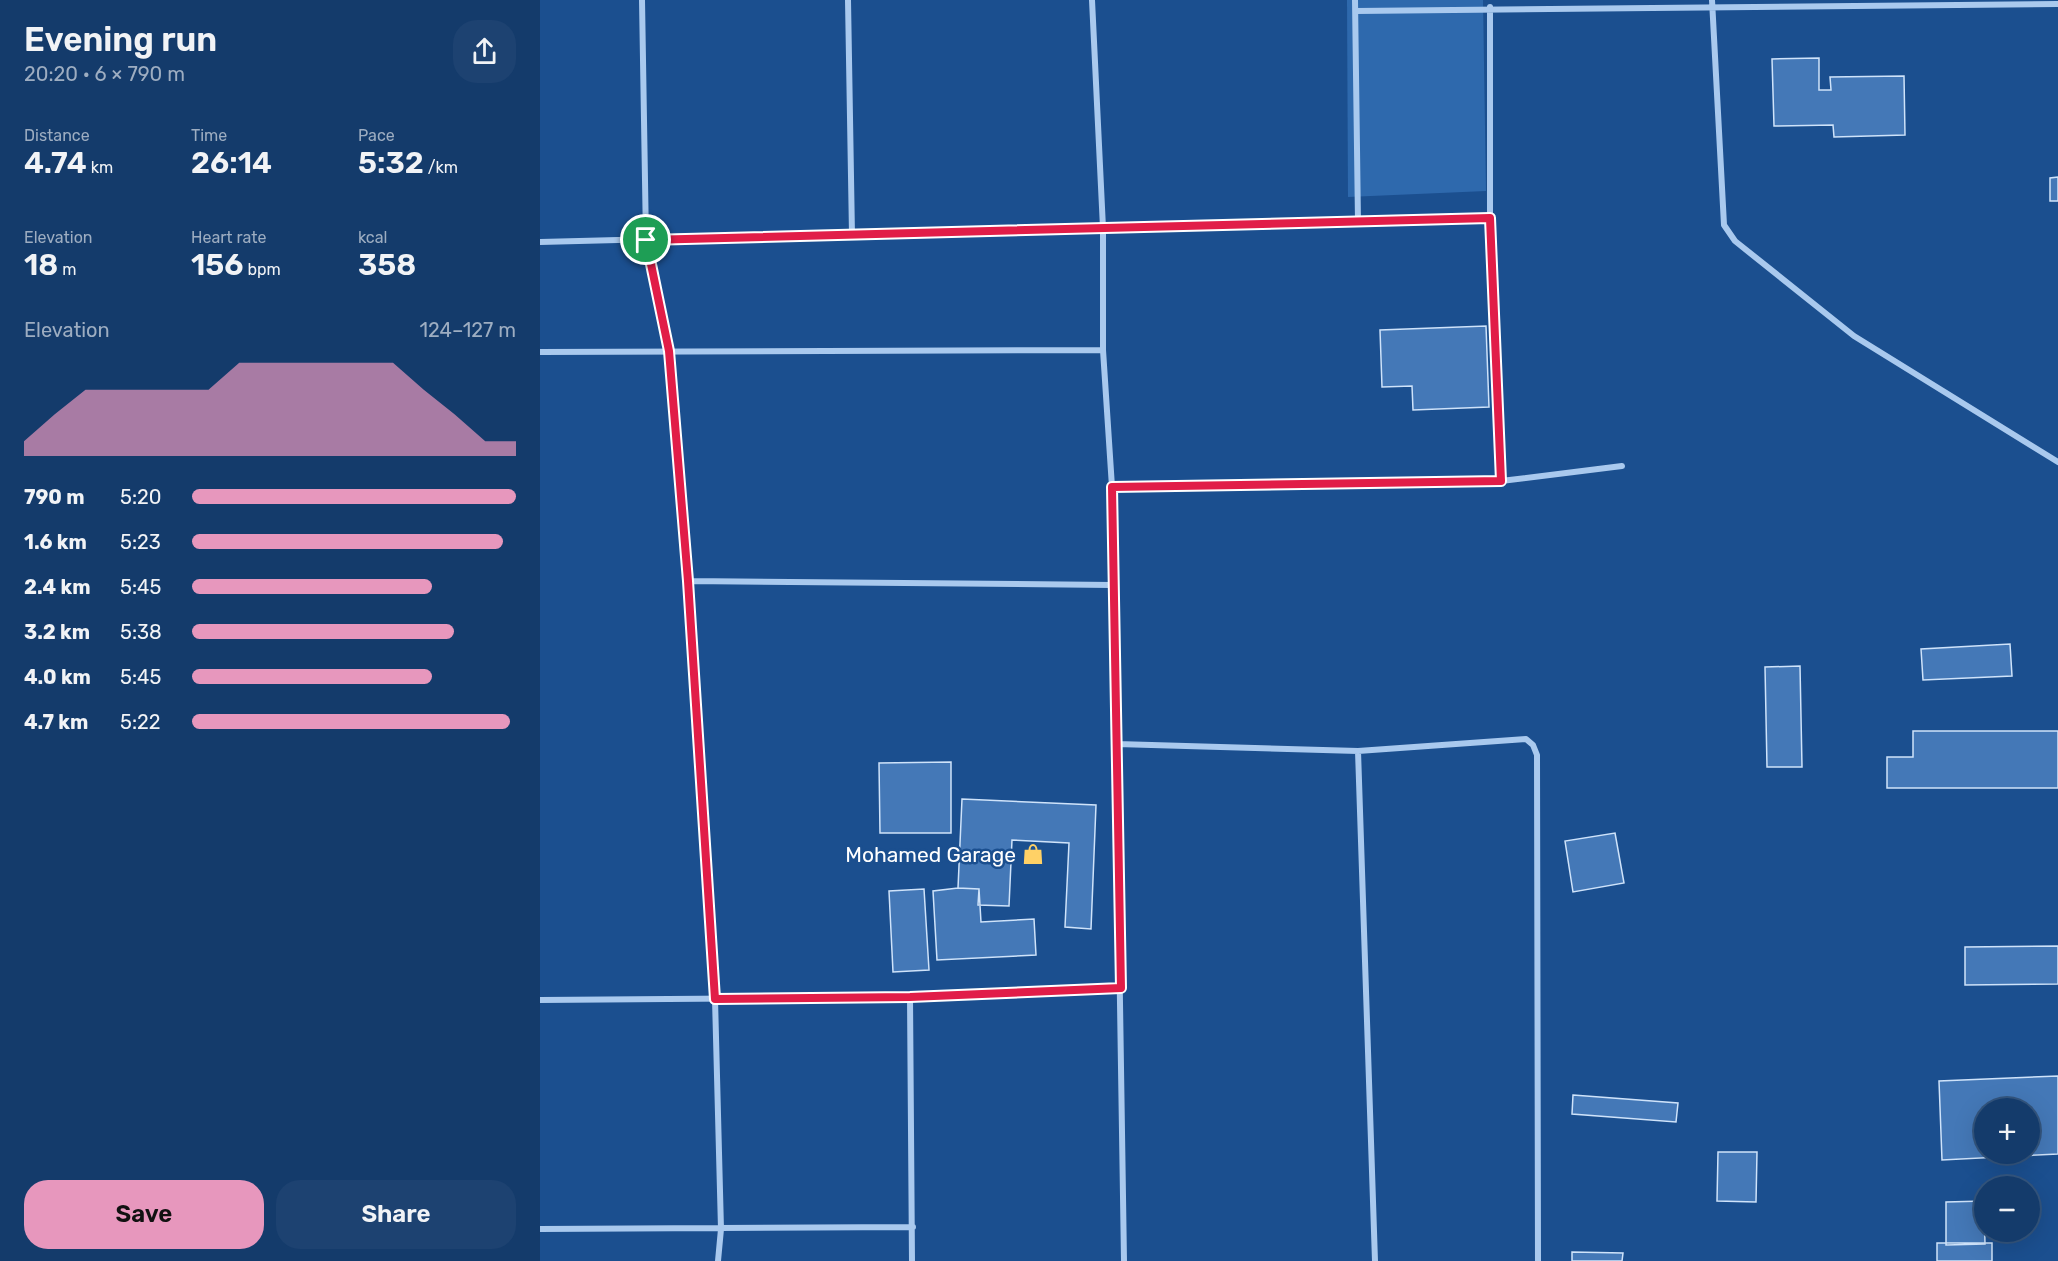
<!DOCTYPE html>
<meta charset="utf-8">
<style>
:root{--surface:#143b6b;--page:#1d4271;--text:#f1f3f6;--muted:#9dadc1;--line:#33557e;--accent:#e797bd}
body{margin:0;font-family:Rubik,sans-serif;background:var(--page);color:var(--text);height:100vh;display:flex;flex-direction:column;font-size:22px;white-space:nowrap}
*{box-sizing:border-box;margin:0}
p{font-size:20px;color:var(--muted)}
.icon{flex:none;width:33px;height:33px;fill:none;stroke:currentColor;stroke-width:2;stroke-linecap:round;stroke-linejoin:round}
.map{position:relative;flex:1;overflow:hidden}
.sheet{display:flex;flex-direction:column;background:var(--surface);width:540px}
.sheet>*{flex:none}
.controls{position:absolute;left:1434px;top:1098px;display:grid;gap:12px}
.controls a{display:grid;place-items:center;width:66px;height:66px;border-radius:50%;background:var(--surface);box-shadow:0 6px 24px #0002,0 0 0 2px var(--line);font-size:30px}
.pin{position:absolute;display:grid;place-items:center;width:51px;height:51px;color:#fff;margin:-26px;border:3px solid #fff;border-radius:50%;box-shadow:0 2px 6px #0007}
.round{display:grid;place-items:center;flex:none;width:63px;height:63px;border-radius:24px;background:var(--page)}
.head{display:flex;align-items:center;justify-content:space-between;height:102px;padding:0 24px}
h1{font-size:33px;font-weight:600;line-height:45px}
.metrics{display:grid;grid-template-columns:repeat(3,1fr);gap:9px;height:102px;padding:6px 24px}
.metrics div{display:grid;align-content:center}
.metrics b{font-size:30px;font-weight:600}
.metrics small{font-size:16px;font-weight:400}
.metrics p{font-size:16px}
.chart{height:168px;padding:12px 24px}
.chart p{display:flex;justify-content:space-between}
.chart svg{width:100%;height:108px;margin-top:6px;fill:var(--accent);opacity:.7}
.primary-button{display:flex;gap:12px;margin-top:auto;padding:12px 24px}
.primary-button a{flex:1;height:69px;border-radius:24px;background:var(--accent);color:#111;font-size:24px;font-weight:600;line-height:69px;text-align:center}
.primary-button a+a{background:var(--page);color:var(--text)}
ul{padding:0 24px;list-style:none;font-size:20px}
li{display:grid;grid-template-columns:96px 72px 1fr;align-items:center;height:45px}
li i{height:15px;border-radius:8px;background:var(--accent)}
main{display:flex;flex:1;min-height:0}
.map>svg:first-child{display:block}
.green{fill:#2e69ad}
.building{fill:#4478b7;stroke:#cfe3fa;stroke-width:1.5;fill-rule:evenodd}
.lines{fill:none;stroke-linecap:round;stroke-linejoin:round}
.street{stroke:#a9c9ee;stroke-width:6}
.route-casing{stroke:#fff;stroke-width:12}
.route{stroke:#e11d48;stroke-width:8}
.labels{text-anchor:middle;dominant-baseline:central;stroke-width:5;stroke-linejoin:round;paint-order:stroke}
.poi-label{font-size:21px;fill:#fff;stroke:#1b4f8f;text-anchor:end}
</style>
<main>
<section class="sheet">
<div class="head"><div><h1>Evening run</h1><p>20:20 · 6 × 790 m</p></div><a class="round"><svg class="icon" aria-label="share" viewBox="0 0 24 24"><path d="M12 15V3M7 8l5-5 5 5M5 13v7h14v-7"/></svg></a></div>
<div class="metrics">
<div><p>Distance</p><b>4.74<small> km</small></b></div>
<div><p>Time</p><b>26:14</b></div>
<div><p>Pace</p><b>5:32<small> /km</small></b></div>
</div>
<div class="metrics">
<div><p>Elevation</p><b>18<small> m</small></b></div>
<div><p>Heart rate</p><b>156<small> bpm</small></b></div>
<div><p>kcal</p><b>358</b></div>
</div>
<div class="chart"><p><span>Elevation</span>124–127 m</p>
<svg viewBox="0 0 160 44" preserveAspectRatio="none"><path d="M0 44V38L10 27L20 17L30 17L40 17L50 17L60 17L70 6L80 6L90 6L100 6L110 6L120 6L130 17L140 27L150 38L160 38V44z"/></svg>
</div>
<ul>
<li><b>790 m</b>5:20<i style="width:100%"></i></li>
<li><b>1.6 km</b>5:23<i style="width:96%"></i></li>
<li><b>2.4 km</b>5:45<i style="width:74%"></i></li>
<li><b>3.2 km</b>5:38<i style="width:81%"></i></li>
<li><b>4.0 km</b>5:45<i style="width:74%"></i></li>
<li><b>4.7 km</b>5:22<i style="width:98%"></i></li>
</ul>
<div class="primary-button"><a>Save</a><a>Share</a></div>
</section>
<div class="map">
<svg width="1518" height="1261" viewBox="0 0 1518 1261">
<rect width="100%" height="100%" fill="#1b4f8f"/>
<!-- green -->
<path class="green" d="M807,0H943L946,191L808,197Z"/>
<!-- building -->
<path class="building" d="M1279,58V90H1291L1290,77L1364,76L1365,135L1294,137L1293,125L1234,126L1232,59Z
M1518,177V201H1510V178Z
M946,326L949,407L873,410L872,386L842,387L840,330Z
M1470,644L1472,676L1383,680L1381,649Z
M1260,666L1262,767H1227L1225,667Z
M1373,731H1518V788H1347V757H1373Z
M411,762V833H340L339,763Z
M422,799L556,805L551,929L525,927L529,843L472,840L469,906L438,905L439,889L418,888Z
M1075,833L1084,883L1033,892L1025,841Z
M418,888L439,889L441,922L494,919L496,955L397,960L393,891Z
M384,889L389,970L353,972L349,891Z
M1518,946V984L1425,985V947Z
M1518,1076V1154L1402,1160L1399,1081ZM1444,1108H1490V1154H1444Z
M1033,1095L1138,1103L1136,1122L1032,1114Z
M1178,1152H1217L1216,1202L1177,1201Z
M1444,1201L1445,1244L1406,1245V1202Z
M1397,1243H1452V1261H1397Z
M1032,1252L1083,1253L1082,1261H1032Z"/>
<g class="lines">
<!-- street -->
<path class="street" d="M102,0L106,240L129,351L148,581L175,999L181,1229L178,1261
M308,0L312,235
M552,0L563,228V350L572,487L584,1261
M815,0L818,222
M1172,0L1184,225L1195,241L1314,336L1518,462
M950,7V218L961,481
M816,11L1518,4
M0,242L950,218
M0,352L563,350
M572,487L961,481L1082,466
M148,581L572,585
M577,744L818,751L986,739L993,745L997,755L998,1261
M818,751L835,1261
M370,997L372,1261
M0,1000L370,997L581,988
M0,1229L373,1227"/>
</g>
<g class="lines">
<defs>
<path id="route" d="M950,218L961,481L572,487L581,988L370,997L175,999L148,581L129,351L106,240Z"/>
</defs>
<!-- route casing -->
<use href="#route" class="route-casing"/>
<!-- route -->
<use href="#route" class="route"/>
</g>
<!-- icons -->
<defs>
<symbol id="shop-bare" viewBox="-9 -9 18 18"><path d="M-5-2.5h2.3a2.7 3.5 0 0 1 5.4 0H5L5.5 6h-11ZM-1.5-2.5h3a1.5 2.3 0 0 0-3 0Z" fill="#ffd166" stroke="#1b4f8f" stroke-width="2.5" paint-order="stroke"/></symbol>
</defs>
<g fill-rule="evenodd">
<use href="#shop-bare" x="478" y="839" width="30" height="30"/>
</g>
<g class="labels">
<!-- poi labels -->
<g class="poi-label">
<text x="476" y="854">Mohamed Garage</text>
</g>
</g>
</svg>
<div class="controls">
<a>+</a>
<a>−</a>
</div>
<div class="pin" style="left:106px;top:240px;background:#1e9e55"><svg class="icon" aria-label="arrive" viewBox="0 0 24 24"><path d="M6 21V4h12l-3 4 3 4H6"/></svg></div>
</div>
</main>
